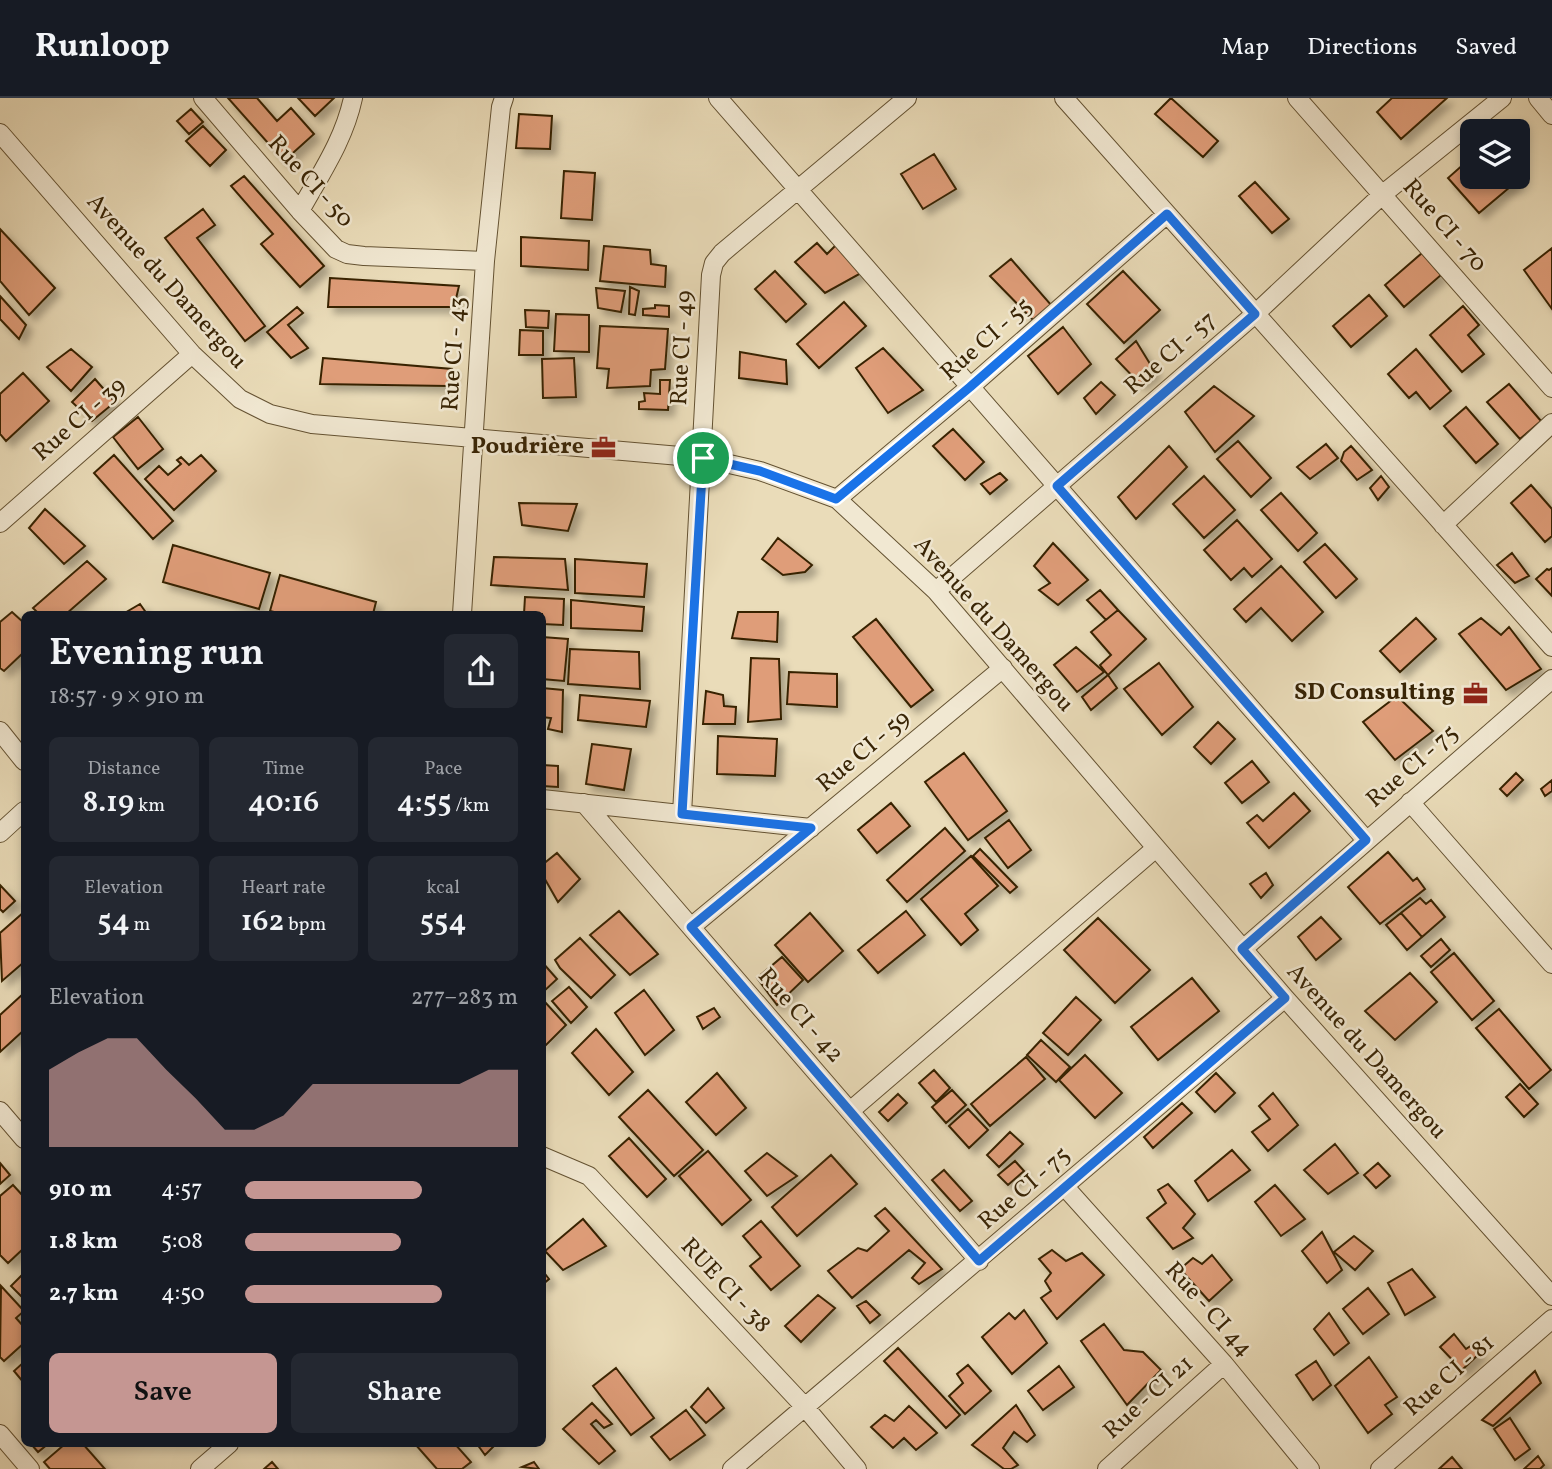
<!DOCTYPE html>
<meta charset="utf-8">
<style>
:root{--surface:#171b24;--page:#242831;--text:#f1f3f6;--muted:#9ea1a6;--line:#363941;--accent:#c59692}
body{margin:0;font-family:Vollkorn,serif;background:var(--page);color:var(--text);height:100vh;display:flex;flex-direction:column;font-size:26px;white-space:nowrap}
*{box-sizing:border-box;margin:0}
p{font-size:23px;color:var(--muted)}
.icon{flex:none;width:38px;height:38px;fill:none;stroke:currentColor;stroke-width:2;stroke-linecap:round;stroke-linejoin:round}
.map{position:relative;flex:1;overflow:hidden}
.sheet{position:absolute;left:21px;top:513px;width:525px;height:836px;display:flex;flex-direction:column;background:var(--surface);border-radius:10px;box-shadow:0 4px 10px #0003}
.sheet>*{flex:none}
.fabs{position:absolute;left:1460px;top:21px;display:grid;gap:14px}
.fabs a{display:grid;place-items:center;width:70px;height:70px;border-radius:10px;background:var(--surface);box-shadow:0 4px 10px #0003;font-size:35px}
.pin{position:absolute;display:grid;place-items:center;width:60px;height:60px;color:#fff;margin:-30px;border:4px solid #fff;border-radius:50%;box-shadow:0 2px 7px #0007}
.round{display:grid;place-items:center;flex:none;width:74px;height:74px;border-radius:10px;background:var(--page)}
.overview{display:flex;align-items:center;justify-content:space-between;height:119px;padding:0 28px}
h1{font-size:38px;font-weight:600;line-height:52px}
.metrics{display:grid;grid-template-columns:repeat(3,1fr);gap:10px;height:119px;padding:7px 28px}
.metrics div{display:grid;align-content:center;border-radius:10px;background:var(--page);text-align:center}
.metrics b{font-size:30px;font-weight:600}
.metrics small{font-size:19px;font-weight:400}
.metrics p{font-size:19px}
.chart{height:196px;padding:14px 28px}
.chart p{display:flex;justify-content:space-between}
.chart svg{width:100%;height:126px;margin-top:7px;fill:var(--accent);opacity:.7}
.action{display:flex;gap:14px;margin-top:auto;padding:14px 28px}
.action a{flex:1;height:80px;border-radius:10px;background:var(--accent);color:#111;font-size:28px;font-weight:600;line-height:80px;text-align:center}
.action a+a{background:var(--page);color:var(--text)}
ul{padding:0 28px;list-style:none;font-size:23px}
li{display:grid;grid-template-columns:112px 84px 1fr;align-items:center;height:52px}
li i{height:18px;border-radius:9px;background:var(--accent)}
header{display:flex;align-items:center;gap:42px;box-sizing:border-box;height:98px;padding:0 35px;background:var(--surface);border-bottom:2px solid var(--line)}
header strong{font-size:33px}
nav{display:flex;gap:38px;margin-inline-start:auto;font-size:24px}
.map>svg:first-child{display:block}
.building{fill:#df9d79;stroke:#382405;stroke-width:2;filter:url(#shadow)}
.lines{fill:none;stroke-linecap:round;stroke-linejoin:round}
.street-casing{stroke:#645232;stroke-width:20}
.street{stroke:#f1e8d2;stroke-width:18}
.route-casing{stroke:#fff;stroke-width:14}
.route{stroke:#1a73e8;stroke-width:9}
.labels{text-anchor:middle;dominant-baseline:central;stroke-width:5;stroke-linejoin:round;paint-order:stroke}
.street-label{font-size:24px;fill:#382405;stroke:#f1e8d2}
.poi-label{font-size:24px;font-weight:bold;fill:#382405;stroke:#f1e8d2;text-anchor:end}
</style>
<header>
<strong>Runloop</strong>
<nav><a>Map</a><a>Directions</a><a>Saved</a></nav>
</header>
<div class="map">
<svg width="1552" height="1371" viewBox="0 0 1552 1371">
<defs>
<filter id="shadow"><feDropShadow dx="6" dy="6" stdDeviation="3.5" flood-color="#0004"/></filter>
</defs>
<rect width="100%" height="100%" fill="#eadcb9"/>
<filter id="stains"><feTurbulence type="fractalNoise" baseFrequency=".00286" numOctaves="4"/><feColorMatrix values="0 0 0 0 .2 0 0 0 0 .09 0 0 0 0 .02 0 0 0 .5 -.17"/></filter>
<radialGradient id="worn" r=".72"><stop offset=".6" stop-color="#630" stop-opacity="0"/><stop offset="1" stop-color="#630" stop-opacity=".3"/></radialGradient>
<!-- building -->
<path class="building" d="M228,0H257L277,23L291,10L314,36L284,63Z
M298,0H334L315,18Z
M1171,0L1218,43L1203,59L1155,16Z
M1392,0H1447L1401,41L1377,14Z
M191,11L203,24L189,36L177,23Z
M519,16L552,18L550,51L516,50Z
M203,28L226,52L210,68L186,43Z
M934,56L956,91L923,111L901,76Z
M1466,64L1472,70V79H1511L1516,84L1479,115L1448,80Z
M564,73L595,75L592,122L561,120Z
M244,78L324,168L300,189L261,146L273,136L231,88Z
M1255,84L1289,121L1272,135L1239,98Z
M203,111L215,127L197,140L265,228L245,243L165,140Z
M0,131L55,190L29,217L0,183Z
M521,139L589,143L588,172L521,168Z
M817,145L827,156L836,147L863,174L825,195L795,164Z
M604,148L650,152L651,166L666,168L665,189L600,183Z
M1552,150V211L1524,172Z
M1422,155L1441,177L1404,209L1385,187Z
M1011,161L1052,208L1033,222L990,178Z
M775,173L806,206L786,224L755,191Z
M1123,173L1160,212L1124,245L1087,206Z
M330,180L459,188L454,209H328Z
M630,189L639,193L635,217L629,216Z
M596,190L625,193L621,214L598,210Z
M1369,197L1387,218L1351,249L1333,228Z
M0,198L26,227L19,241L0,221Z
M844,204L866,228L819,270L797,246Z
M655,207L669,208V219L643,217V211L655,210Z
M1463,208L1479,227L1468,237L1484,256L1462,274L1430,237Z
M297,209L303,215L288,227L308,250L291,260L267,234Z
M525,212L549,213L548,230L526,229Z
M556,216L589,217V254L554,253Z
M600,228L668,231L665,271L651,272L650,288L607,290L609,271L597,270Z
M1063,229L1091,266L1058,296L1028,258Z
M520,232L543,233V257H519Z
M1136,243L1155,274L1140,286L1116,261Z
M883,250L923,292L888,315L856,270Z
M71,251L92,269L71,293L47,269Z
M1416,251L1451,293L1430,311L1416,294L1409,300L1388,276Z
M740,254L786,262L787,286L739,280Z
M323,260L452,271L448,288L320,286Z
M574,260L576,299L543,300L542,261Z
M23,275L49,303L6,343L0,336V296Z
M95,281L115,304L92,323L72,304Z
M660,282H670L668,312L639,311V304L645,303L644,295L660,296Z
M1101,284L1115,297L1096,316L1084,300Z
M1509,286L1541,323L1520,341L1487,304Z
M1214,288L1254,318L1215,354L1185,314Z
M1466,309L1498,346L1476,365L1444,328Z
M138,319L163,351L138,371L113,339Z
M953,331L984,364L965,382L933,348Z
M1238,343L1271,380L1251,399L1217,361Z
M1326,346L1338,360L1310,381L1297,369Z
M1169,348L1187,369L1136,421L1118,399Z
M1351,348L1372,372L1357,382L1341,363L1344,354Z
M114,357L173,423L153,441L94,375Z
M201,357L216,373L174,412L145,381L159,368L168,377L181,366L177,362L181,359L189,367Z
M1000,375L1007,382L990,396L981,386Z
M1204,378L1235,412L1204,440L1173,406Z
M1381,378L1389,389L1378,402L1370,390Z
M1531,387L1552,411V438L1545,444L1511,405Z
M1281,395L1317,435L1298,453L1261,412Z
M519,405L577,406L568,433L522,427Z
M45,411L85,448L64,466L29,430Z
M1237,422L1272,461L1252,479L1244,470L1231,482L1204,452Z
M778,440L812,467L805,474L783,477L762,461Z
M1053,445L1088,482L1058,507L1039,492L1050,485L1034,468Z
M1325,446L1357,481L1336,500L1304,464Z
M173,447L270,475L259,511L163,484Z
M1512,455L1529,478L1515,485L1497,467Z
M494,459L565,461L568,492L491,487Z
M575,461L647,466L644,499L575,495Z
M87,463L106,481L66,516H39L33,510Z
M1281,468L1323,514L1292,543L1261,510L1246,524L1234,511Z
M1552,470V498L1536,481L1547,471L1549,472Z
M280,477L376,504L373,516H282L270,513Z
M1100,492L1118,512L1106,522L1087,502Z
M525,499L564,501L563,527L542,526V516H524Z
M571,502L644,509L642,533L571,530Z
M140,506L147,516H123Z
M1118,512L1146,541L1108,577L1100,567L1111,557L1091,534Z
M12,514L24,525V554L4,573L0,570V524Z
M738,514H778L777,544L732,540Z
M1416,520L1436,541L1400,574L1380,553Z
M1481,520L1501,537L1509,529L1541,571L1506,592L1459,536Z
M876,521L933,592L911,609L853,539Z
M542,539L568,541L564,583L542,581Z
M1076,549L1104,574L1077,594L1054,567Z
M570,551L639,554L640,591L568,586Z
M751,560L779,561L781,621L748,624Z
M1159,565L1193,609L1162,637L1124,591Z
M789,574L837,576V609L787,606Z
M1108,577L1117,590L1091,612L1082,599Z
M542,590L563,592L562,634L548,631L551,620L542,619Z
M706,593L723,597L724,608L736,609L735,626H703Z
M580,597L650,603L646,629L578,622Z
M1397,598L1433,633L1395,662L1363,624Z
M1218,624L1235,641L1211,666L1194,649Z
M718,638L777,641L775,678L717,676Z
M592,646L631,651L624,692L586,686Z
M964,655L1007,713L968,742L925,684Z
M1252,663L1269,684L1242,705L1225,685Z
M542,667L558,668V689L542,688Z
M1516,675L1523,682L1507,698L1500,691Z
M1552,682V693L1545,698L1541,691Z
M1294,695L1310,713L1269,750L1247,725L1257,717L1263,723Z
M891,705L910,728L877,755L858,732Z
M1009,722L1031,752L1008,770L985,740Z
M945,730L965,753L907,804L887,782Z
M980,751L1017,789L1010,795L973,758Z
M1388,754L1413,783L1417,780L1425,791L1380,826L1348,789Z
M557,755L580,781L558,804L542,776V767Z
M971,758L998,788L965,816L978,832L961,847L921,801Z
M1266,775L1273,787L1261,800L1250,786Z
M0,787L15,803L3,814L0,811Z
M1420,800L1426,806L1431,802L1445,819L1422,839L1401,815Z
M619,813L658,856L630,877L590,837Z
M906,813L925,837L878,875L858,852Z
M24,814V864L2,883L0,835Z
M810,815L843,853L808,884L775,847Z
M1401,815L1422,839L1407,852L1386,827Z
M1321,819L1341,841L1316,862L1298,839Z
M1098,820L1150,872L1115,905L1064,852Z
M580,840L615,877L591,900L560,870L555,862Z
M1441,841L1450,852L1431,869L1421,858Z
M1454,855L1494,903L1472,922L1431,874Z
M782,859L803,882L777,907L757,880Z
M542,864L557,881L542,895Z
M1410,875L1437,904L1395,942L1365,913Z
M1192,880L1219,913L1158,962L1131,929Z
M569,889L587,909L571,925L552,903Z
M644,892L674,932L645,957L615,915Z
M24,895V932L0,954V917Z
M1076,899L1101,922L1068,957L1043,935Z
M544,903L566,927L546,947L542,944Z
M714,910L720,919L703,931L697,919Z
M1499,911L1551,972L1529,991L1476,930Z
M596,931L633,974L609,997L572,955Z
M1041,942L1070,969L1056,984L1027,957Z
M1085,957L1122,995L1095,1020L1059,982Z
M1026,959L1045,981L990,1028L971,1006Z
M934,972L950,990L936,1004L919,985Z
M717,975L746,1010L716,1037L686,1004Z
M1216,975L1235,995L1215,1014L1196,994Z
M1520,986L1538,1006L1524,1019L1506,999Z
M648,992L703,1052L674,1078L619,1019Z
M952,992L966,1007L946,1025L932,1009Z
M1273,995L1298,1027L1268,1053L1252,1034L1270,1021L1259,1008Z
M898,996L907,1005L888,1023L879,1014Z
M1182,1005L1192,1015L1153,1050L1144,1039Z
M968,1011L988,1032L969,1050L949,1028Z
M1010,1034L1023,1046L999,1069L987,1057Z
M629,1040L666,1081L647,1099L609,1058Z
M1335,1046L1358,1075L1328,1096L1304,1072Z
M1232,1052L1250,1072L1208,1103L1195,1083Z
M708,1053L751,1102L722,1127L679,1078Z
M767,1055L797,1078L767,1098L745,1073Z
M831,1057L857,1086L797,1138L772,1109Z
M1015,1063L1024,1073L1008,1087L998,1077Z
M0,1065L10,1077L0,1086Z
M1378,1065L1390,1078L1376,1090L1364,1077Z
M944,1072L972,1103L960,1113L932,1082Z
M1168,1086L1195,1116L1183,1130L1193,1140L1173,1151L1147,1120L1166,1105L1158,1092Z
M13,1087L24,1099V1150L8,1165L0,1157V1098Z
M1275,1087L1305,1121L1281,1138L1255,1104Z
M885,1110L942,1171L919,1186L912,1180L925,1165L909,1152L852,1200L828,1173L858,1150L867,1153L889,1133L875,1118Z
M583,1121L606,1148L563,1172L545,1153Z
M761,1123L800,1168L771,1192L750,1168L761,1159L743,1138Z
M1322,1134L1342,1172L1327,1185L1302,1153Z
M1354,1138L1373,1153L1355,1172L1334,1154Z
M1052,1152L1066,1163L1082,1155L1104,1177L1057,1221L1041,1200L1051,1193L1045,1183L1051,1175L1039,1161Z
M1212,1157L1232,1182L1209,1203L1180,1171L1193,1160L1202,1166Z
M1412,1171L1435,1199L1405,1217L1388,1185Z
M542,1172L549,1181L542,1187Z
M24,1175V1201L11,1188Z
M1,1188L24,1213L16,1220L24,1229V1245L4,1263L0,1259Z
M1368,1190L1389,1216L1363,1236L1343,1211Z
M818,1197L835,1210L801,1244L785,1228Z
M866,1203L880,1217L870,1225L857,1208Z
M1024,1212L1047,1245L1012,1276L982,1239L1009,1215L1015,1221Z
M1329,1215L1349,1245L1334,1257L1314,1231Z
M1104,1226L1124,1252L1143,1254L1161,1272L1127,1307L1081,1243Z
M1454,1236L1466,1251L1472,1247L1480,1255L1462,1272L1440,1249Z
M898,1250L960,1317L946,1330L884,1263Z
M1369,1259L1397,1299L1385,1307L1392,1316L1368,1335L1335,1288Z
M1316,1263L1331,1287L1313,1302L1296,1277Z
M24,1264V1285L14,1273Z
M968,1267L991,1293L965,1316L949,1298L963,1285L957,1276Z
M1059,1268L1074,1289L1043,1312L1028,1293Z
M616,1270L654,1320L631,1337L593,1288Z
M1535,1273L1541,1285L1493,1328L1482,1322Z
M708,1290L724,1310L706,1325L691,1309Z
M592,1305L612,1326L604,1330L596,1322L591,1326L615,1353L599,1366L563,1331Z
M1016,1307L1035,1337L1027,1344L1014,1334L1003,1350L1018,1367L1011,1371H1004L972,1347Z
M909,1308L937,1335L916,1352L904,1340L893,1350L871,1329L885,1317L894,1323Z
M686,1312L705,1337L670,1362L651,1339Z
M1510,1320L1530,1351L1515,1362L1494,1331Z
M31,1346H48L38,1354Z
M65,1346H83L105,1371H50L44,1364Z
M415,1346H455L471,1364L462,1371H437Z
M477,1346H496L485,1357Z
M1538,1358L1544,1367L1540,1371H1524Z
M1452,1359L1462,1371H1439Z
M272,1364L278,1371H264Z
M534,1364L539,1371L522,1369Z"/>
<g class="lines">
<defs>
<path id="street" d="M203,0L300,113L336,151L347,156L364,158L485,163
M718,0L1366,742
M1064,0L1552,549
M1297,0L1552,290
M1538,0L1552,17
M0,35L192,256L240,301L270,316L312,326L703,360L760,373L837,401L936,493L1285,900L1552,1198
M300,113C321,75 344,42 353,0
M837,401L970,289L1167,116
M0,425L192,256
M1443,427L1552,325
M936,493L1255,216L1383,96L1502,0
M462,516L485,163L501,9L504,0
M0,633L24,663
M542,701L811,730
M1410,704L1552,866
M584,705L979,1163
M682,716L711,177L714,165L722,155L907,0
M0,735L24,713
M691,829L1003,570
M1243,851L1552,581
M0,1013L24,1041
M850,1013L1156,750
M542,1058L589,1078L804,1308L857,1371
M1065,1089L1224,1266L1310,1371
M0,1336L30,1371
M200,1371L229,1346
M732,1371L1285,900
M1107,1371L1224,1266
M1380,1371L1552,1221"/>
</defs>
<!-- street casing -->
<use href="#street" class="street-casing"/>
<!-- street -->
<use href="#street" class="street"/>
</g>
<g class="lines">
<defs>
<path id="route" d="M1167,116L1255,216L1057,388L1366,742L1242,851L1285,900L979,1163L691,829L811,730L682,716L703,360L760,373L836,401L970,289Z"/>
</defs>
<!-- route casing -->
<use href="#route" class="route-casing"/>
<!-- route -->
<use href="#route" class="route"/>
</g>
<!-- icons -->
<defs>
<symbol id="office-bare" viewBox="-9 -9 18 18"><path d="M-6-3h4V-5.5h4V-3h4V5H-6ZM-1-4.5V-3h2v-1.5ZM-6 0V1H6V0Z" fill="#8f2418" stroke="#f1e8d2" stroke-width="2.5" paint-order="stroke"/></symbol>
</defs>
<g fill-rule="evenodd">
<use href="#office-bare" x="586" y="332" width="35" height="35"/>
<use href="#office-bare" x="1458" y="578" width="35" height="35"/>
</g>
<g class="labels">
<!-- street labels -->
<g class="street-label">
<text transform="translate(310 84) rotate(48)">Rue CI - 50</text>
<text transform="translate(1444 128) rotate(49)">Rue CI - 70</text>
<text transform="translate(166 184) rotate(48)">Avenue du Damergou</text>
<text transform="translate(987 242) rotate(-41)">Rue CI - 55</text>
<text transform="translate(683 250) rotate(-87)">Rue CI - 49</text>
<text transform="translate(455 256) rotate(-86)">Rue CI - 43</text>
<text transform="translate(1171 256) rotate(-41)">Rue CI - 57</text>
<text transform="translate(80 322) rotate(-41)">Rue CI - 39</text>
<text transform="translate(993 527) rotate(48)">Avenue du Damergou</text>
<text transform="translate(864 654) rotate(-40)">Rue CI - 59</text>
<text transform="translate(1413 669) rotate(-41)">Rue CI - 75</text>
<text transform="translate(800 918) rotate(49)">Rue CI - 42</text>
<text transform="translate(1366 954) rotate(48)">Avenue du Damergou</text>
<text transform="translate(1025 1091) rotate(-41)">Rue CI - 75</text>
<text transform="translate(725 1188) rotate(47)">RUE CI - 38</text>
<text transform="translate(1208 1212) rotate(48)">Rue - CI 44</text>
<text transform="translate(1450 1278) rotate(-41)">Rue CI - 81</text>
<text transform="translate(1149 1300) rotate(-42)">Rue - CI 21</text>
</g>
<!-- poi labels -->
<g class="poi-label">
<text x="584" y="349">Poudrière</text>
<text x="1455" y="595">SD Consulting</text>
</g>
</g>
<rect width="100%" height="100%" filter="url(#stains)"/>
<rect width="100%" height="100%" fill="url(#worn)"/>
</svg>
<div class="fabs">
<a><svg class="icon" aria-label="layers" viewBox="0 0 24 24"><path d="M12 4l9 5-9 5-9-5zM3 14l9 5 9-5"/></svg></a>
</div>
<div class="pin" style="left:703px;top:360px;background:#1e9e55"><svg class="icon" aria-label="arrive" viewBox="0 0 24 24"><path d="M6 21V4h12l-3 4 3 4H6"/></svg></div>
<section class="sheet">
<div class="overview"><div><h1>Evening run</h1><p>18:57 · 9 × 910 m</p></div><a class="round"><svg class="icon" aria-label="share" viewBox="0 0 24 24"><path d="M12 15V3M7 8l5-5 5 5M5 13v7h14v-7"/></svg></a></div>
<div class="metrics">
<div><p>Distance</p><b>8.19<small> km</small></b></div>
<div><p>Time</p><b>40:16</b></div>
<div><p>Pace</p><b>4:55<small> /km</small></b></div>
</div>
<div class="metrics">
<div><p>Elevation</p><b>54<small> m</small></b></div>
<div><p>Heart rate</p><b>162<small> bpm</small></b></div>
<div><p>kcal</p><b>554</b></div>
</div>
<div class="chart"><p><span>Elevation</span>277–283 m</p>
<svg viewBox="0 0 160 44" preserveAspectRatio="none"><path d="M0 44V17L10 11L20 6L30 6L40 17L50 27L60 38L70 38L80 33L90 22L100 22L110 22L120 22L130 22L140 22L150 17L160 17V44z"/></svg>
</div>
<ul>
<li><b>910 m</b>4:57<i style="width:65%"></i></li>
<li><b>1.8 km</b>5:08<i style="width:57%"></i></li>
<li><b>2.7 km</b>4:50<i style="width:72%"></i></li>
</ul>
<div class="action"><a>Save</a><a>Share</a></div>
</section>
</div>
